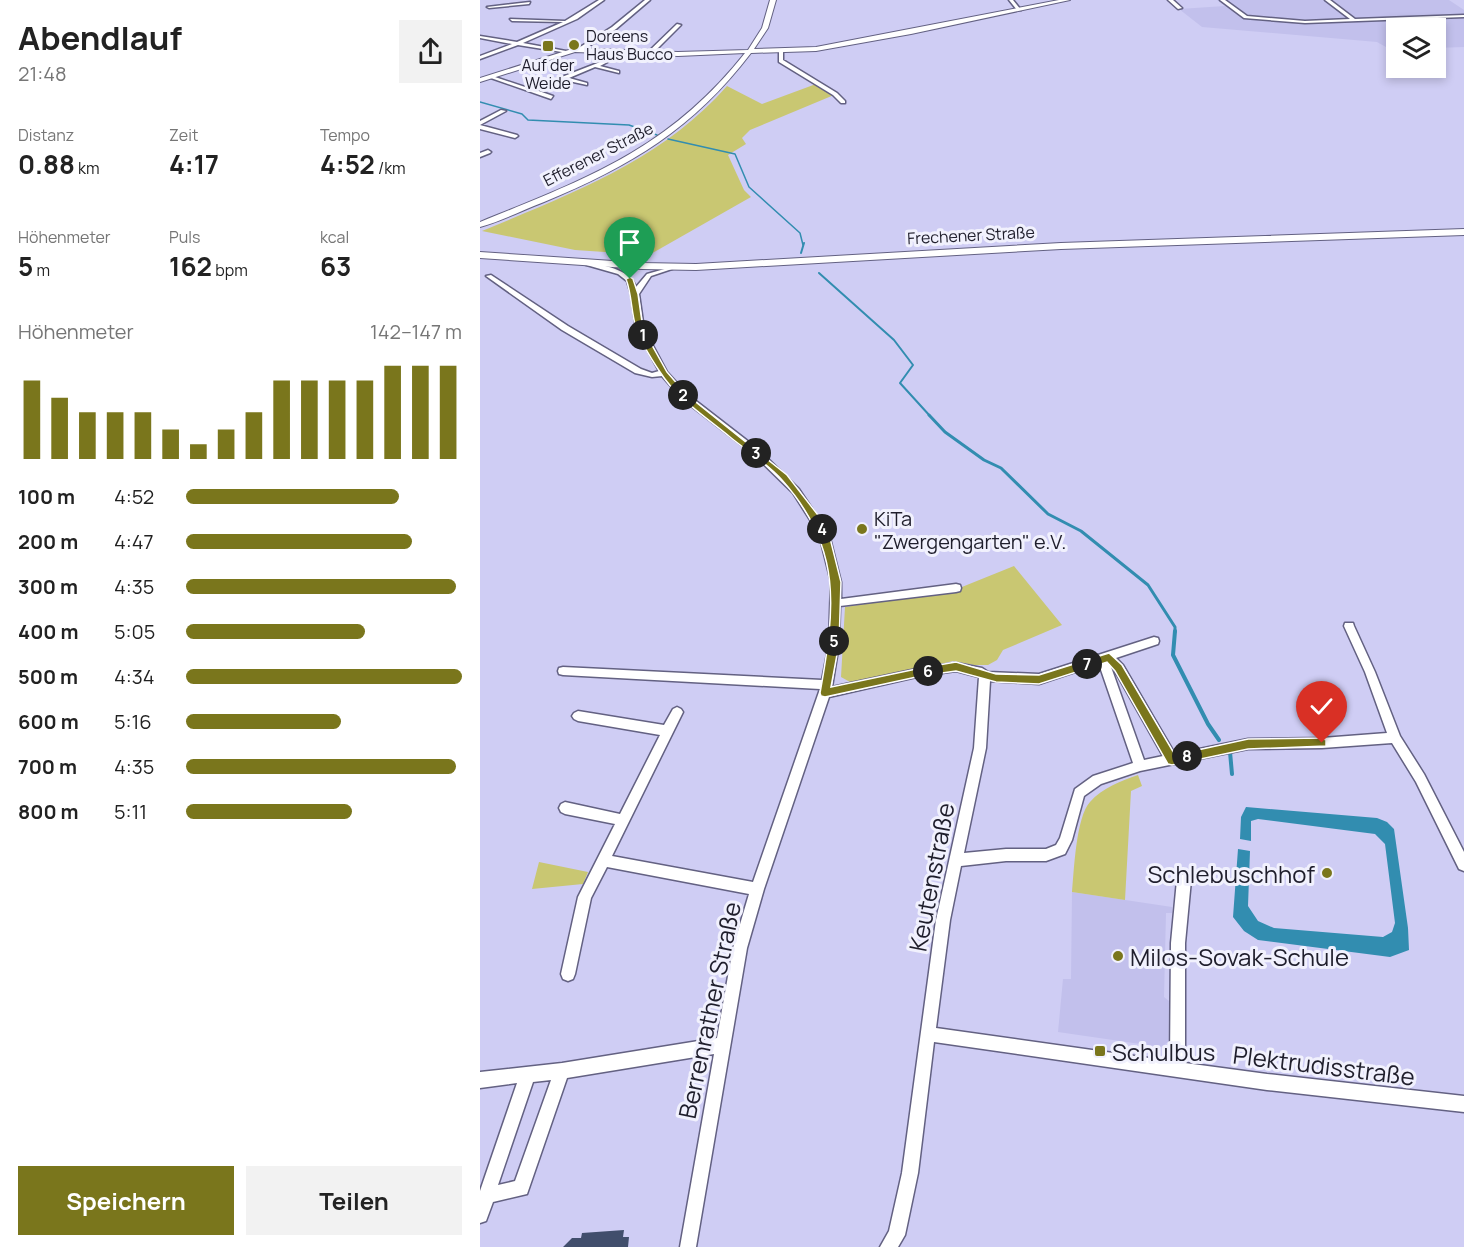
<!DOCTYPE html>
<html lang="de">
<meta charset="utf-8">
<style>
:root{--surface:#fff;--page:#f2f2f2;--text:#222;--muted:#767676;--accent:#7a761c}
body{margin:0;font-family:Manrope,sans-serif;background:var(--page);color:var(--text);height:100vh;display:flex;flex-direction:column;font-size:22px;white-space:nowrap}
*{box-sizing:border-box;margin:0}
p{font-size:20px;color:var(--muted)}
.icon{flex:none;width:33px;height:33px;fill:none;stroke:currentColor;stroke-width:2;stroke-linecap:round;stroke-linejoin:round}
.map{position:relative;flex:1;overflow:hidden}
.details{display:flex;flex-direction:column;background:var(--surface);width:480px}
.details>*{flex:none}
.controls{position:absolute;left:906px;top:18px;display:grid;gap:12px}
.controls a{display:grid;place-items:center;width:60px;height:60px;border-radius:0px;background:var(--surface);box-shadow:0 3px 9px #0003;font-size:30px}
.pin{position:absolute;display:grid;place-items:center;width:51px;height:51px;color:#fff;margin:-62px -26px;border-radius:50% 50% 50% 0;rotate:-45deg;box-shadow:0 0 6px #0007}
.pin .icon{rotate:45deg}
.km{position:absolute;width:30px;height:30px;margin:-15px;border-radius:50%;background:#222;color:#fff;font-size:16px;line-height:30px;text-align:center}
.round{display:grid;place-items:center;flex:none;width:63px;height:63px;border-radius:0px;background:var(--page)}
.head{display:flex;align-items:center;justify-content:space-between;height:102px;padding:0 18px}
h1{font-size:33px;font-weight:700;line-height:45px}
.figures{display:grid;grid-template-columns:repeat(3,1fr);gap:9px;height:102px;padding:6px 18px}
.figures div{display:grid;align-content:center}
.figures b{font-size:26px;font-weight:700}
.figures small{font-size:16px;font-weight:400}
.figures p{font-size:16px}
.chart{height:168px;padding:12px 18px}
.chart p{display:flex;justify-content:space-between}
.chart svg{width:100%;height:108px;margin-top:6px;stroke:var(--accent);stroke-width:6}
.primary-button{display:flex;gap:12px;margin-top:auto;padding:12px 18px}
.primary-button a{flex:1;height:69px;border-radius:0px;background:var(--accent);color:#fff;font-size:24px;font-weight:700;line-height:69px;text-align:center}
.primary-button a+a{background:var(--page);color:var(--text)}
ul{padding:0 18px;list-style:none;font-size:20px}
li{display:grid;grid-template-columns:96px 72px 1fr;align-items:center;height:45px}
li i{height:15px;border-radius:8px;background:var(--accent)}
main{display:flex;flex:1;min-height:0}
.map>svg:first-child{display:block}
.built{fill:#c2c0ec}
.green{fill:#c9c772}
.water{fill:#328db0}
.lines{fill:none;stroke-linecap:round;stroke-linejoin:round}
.stream-far3{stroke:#328db0;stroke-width:1.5}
.stream-far2{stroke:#328db0;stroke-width:2}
.stream-far1{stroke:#328db0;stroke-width:3}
.stream{stroke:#328db0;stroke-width:4}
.building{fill:#414e6c}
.minor-casing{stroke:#636182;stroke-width:3}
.tertiary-casing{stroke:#636182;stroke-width:2}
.secondary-casing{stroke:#636182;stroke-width:2}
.minor{fill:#fff;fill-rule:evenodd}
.tertiary{fill:#fff;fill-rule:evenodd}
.secondary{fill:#fff;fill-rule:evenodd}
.route{fill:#7a761c;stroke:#fff;stroke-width:1.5}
.poi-dot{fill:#7a761c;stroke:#f1f1fd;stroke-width:2}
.labels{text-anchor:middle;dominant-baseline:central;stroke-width:6;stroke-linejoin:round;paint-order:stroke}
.far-poi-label{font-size:16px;fill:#1f1e2c;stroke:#f1f1fd;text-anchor:start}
.far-street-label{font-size:16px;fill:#1f1e2c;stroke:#f1f1fd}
.poi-label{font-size:20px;fill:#1f1e2c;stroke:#f1f1fd;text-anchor:start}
.near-poi-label{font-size:24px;fill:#1f1e2c;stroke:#f1f1fd;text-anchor:start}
.near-street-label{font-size:24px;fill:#1f1e2c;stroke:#f1f1fd}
</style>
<main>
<section class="details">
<div class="head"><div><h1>Abendlauf</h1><p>21:48</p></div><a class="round"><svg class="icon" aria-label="share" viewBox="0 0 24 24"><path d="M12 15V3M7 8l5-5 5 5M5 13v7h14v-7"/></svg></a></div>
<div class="figures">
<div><p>Distanz</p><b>0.88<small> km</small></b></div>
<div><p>Zeit</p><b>4:17</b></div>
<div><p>Tempo</p><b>4:52<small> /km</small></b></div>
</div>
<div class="figures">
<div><p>Höhenmeter</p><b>5<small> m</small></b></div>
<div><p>Puls</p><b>162<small> bpm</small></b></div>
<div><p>kcal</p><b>63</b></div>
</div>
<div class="chart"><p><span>Höhenmeter</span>142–147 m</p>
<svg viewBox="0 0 160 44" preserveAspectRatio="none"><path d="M5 44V12M15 44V19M25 44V25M35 44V25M45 44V25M55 44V32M65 44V38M75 44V32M85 44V25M95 44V12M105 44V12M115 44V12M125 44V12M135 44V6M145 44V6M155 44V6"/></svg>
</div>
<ul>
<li><b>100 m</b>4:52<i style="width:77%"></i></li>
<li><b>200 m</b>4:47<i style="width:82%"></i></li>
<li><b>300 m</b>4:35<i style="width:98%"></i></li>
<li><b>400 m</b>5:05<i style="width:65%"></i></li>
<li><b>500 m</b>4:34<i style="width:100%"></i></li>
<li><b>600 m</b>5:16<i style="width:56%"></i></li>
<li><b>700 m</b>4:35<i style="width:98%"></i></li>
<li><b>800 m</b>5:11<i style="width:60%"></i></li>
</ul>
<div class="primary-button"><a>Speichern</a><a>Teilen</a></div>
</section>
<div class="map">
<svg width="984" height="1247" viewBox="0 0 984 1247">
<rect width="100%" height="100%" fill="#cfcdf4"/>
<!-- built -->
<path class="built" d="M737,0H969L984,10V47L956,48V28H916V50L913,51L897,42L722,27L699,9L745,6Z
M592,892L692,907V913H686L684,997L689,1001L688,1042L681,1047L578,1032L583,979H591Z"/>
<!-- green -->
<path class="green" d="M336,84L354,95L270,130L262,138L266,144L248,155L264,190L271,197L169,255L95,250L2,231C93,193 182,160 247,86L282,104Z
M534,566L582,625L523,650L517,660L508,665H494L473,661L398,679L370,682L361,677L365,607L472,591Z
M658,775L662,786L651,791L645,900L592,892C594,871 596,817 610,802C622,788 641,781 658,775Z
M59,862L108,872L103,884L52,889Z"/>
<!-- water -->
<path class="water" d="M766,807L897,818L907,822L914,829L928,928L929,950L910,957L778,940L764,931L753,917L758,849L770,851L768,906L778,921L794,928L903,937L912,932L915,923L905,844L895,834L778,819L771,821V841L760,839L761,817Z"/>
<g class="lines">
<!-- stream-far3 -->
<path class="stream-far3" d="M0,102L42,114L48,120L149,125L177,135
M188,139L255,154L269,187L320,233L323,245"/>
<!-- stream-far2 -->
<path class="stream-far2" d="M321,253L324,243
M339,273L414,340L433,365L420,383L450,416"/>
<!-- stream-far1 -->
<path class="stream-far1" d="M449,415L465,432L504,460L521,468L568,514L601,531L668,585L695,627V632"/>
<!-- stream -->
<path class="stream" d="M695,631L693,655L728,724L739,740
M750,752L752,774"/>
</g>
<!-- building -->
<path class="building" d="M144,1230L143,1237H149L148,1247H83L92,1238H101L102,1233Z"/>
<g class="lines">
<defs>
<path id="minor" d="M119,0H124L97,19L43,43L86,51L88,53L38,45L0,59V56L32,44L0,38V36L37,42L83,22L32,21L30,19L85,21Z
M165,0H170L136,29L101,51H97V49L132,27Z
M529,0H533L541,10H537Z
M688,0H693L702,8L698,9Z
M740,0H745L767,16L825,21L870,19L845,0H850L875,19L984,15V17L825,23L764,18Z
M50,2L49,4L9,8L7,7Z
M197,24L201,25L171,55H167V53Z
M299,50L303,51V60L357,93L365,101V103H361L353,95L299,62Z
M141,52L143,54L120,66L139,71V73L115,67L89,78L107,83V85L84,80L56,90L73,96L71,99L8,77L12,76L51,89L128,59Z
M21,110L26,111L0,125V121Z
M0,125L37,135L38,136L35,138L0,129Z
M8,150L11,152L10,153L0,157V153Z
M105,261C123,266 149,268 156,287L167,274L195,266V268L171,276L159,294L164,329L187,372L207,394L278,449L319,489L349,534L361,582V599L476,584L480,585L481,588L480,591L476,592L360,606L359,644L352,687L441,668L476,663L502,668L508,672L559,674L674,637L678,638L679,641L678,644L636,658L643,665L695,754L768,739L842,738L907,733L885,672L864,626L865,623H873L874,626L895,672L920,736L944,774L984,852V871L979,869L936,782L912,743L842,748L768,749L660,771L621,784L604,796L592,840L585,854L566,861H526L481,866L470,920L456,1028L690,1061L691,943L697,880L699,876L704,874L709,876L711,880L705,943V1063L787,1074L984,1096V1112L787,1090L454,1042L438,1173L425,1235L418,1247H400L409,1231L422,1173L456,920L494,748L499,677L476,671L441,676L349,697L284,889L267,948L216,1247H200L234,1054L87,1078L47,1194L13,1202L6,1221L0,1223V1191L37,1083L0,1088V1072L82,1063L237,1038L253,948L269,894L127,867L111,898L95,974L93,979L88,981L83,979L81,974L98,897L135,824L85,814L81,812L79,808L81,804L85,802L140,814L180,735L98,721L94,719L92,716L94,713L98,711L184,725L193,709L197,707L201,709L203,712L132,856L273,882L340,689L83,675L79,674L78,671L79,668L83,667L342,680L349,644L351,582L339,534L313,493L272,453L201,398L182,376L172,377L155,373L82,330L6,276L11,275L88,326L161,369L172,373L179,371L156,329L151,294L147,281L138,274L103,264L102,263ZM619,664L653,763L613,776L595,789L580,838L576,845L566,849H526L484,853L506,748L510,681L559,684ZM631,667L635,671L683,756L664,760ZM71,1080L35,1181L18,1185L53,1082Z"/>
<path id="tertiary" d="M290,0H296L288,28L274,49L336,47L579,0H590L431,34L336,51L271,53C213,129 151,166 64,202C43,210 22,221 0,227V222C108,178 189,149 265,53L198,56L95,52L0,82V78L95,48L198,52L268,50L282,28Z"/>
<path id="secondary" d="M984,229V235L581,249L216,270L162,269L0,258V252L162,263L216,264L581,243Z"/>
</defs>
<!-- minor casing -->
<use href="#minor" class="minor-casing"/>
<!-- tertiary casing -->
<use href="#tertiary" class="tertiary-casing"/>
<!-- secondary casing -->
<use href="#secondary" class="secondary-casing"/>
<!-- minor -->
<use href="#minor" class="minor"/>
<!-- tertiary -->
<use href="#tertiary" class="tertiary"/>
<!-- secondary -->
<use href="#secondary" class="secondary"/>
</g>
<!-- route -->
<path class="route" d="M150,277L153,279L158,294L163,329L187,372L207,395L307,475L341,519L349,534L361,582L359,644L351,687L441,668L476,662L516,674L559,675L629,653L642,665L695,755L768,739L842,738L846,740V746L768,749L692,765L688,764L635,671L627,662L559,684L516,682L476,671L441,676L345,697L341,696L340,693C355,609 363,548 302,480C288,464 267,451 250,437C226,417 197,399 180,372C172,360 161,343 156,328C151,312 152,295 146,279Z"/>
<!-- markers -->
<g class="poi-dot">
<circle cx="94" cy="45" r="6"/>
<rect x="62" y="40" width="12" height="12" rx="3"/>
<circle cx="382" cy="529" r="6"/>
<circle cx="847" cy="873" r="6"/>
<circle cx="638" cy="956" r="6"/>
<rect x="614" y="1045" width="12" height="12" rx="3"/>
</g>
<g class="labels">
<!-- far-poi labels -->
<g class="far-poi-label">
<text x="106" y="36">Doreens<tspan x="106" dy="18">Haus Bucco</tspan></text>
<text x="68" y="65" text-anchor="middle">Auf der<tspan x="68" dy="18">Weide</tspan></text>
</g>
<!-- far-street labels -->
<g class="far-street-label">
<text transform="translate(118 154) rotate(-27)">Efferener Straße</text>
<text transform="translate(491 235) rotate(-3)">Frechener Straße</text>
</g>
<!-- poi labels -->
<g class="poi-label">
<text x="394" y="518">KiTa<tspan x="394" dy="23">"Zwergengarten" e.V.</tspan></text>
</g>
<!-- near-poi labels -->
<g class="near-poi-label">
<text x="835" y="873" text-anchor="end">Schlebuschhof</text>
<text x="650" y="956">Milos-Sovak-Schule</text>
<text x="632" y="1051">Schulbus</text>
</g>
<!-- near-street labels -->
<g class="near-street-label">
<text transform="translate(451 877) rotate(-79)">Keutenstraße</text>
<text transform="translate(229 1010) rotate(-78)">Berrenrather Straße</text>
<text transform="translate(844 1065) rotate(7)">Plektrudisstraße</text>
</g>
</g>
</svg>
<div class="controls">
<a><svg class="icon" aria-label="layers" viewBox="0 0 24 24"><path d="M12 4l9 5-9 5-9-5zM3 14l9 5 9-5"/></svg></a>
</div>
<div class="pin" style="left:150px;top:279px;background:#1e9e55"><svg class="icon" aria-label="arrive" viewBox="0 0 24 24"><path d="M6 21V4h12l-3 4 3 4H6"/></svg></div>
<div class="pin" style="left:842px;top:743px;background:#d93025"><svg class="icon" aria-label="check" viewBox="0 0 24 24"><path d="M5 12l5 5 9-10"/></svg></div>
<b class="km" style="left:163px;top:335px">1</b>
<b class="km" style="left:203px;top:395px">2</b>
<b class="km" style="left:276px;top:453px">3</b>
<b class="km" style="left:342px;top:529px">4</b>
<b class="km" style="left:354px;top:641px">5</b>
<b class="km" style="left:448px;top:671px">6</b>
<b class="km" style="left:607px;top:664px">7</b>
<b class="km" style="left:707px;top:756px">8</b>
</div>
</main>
